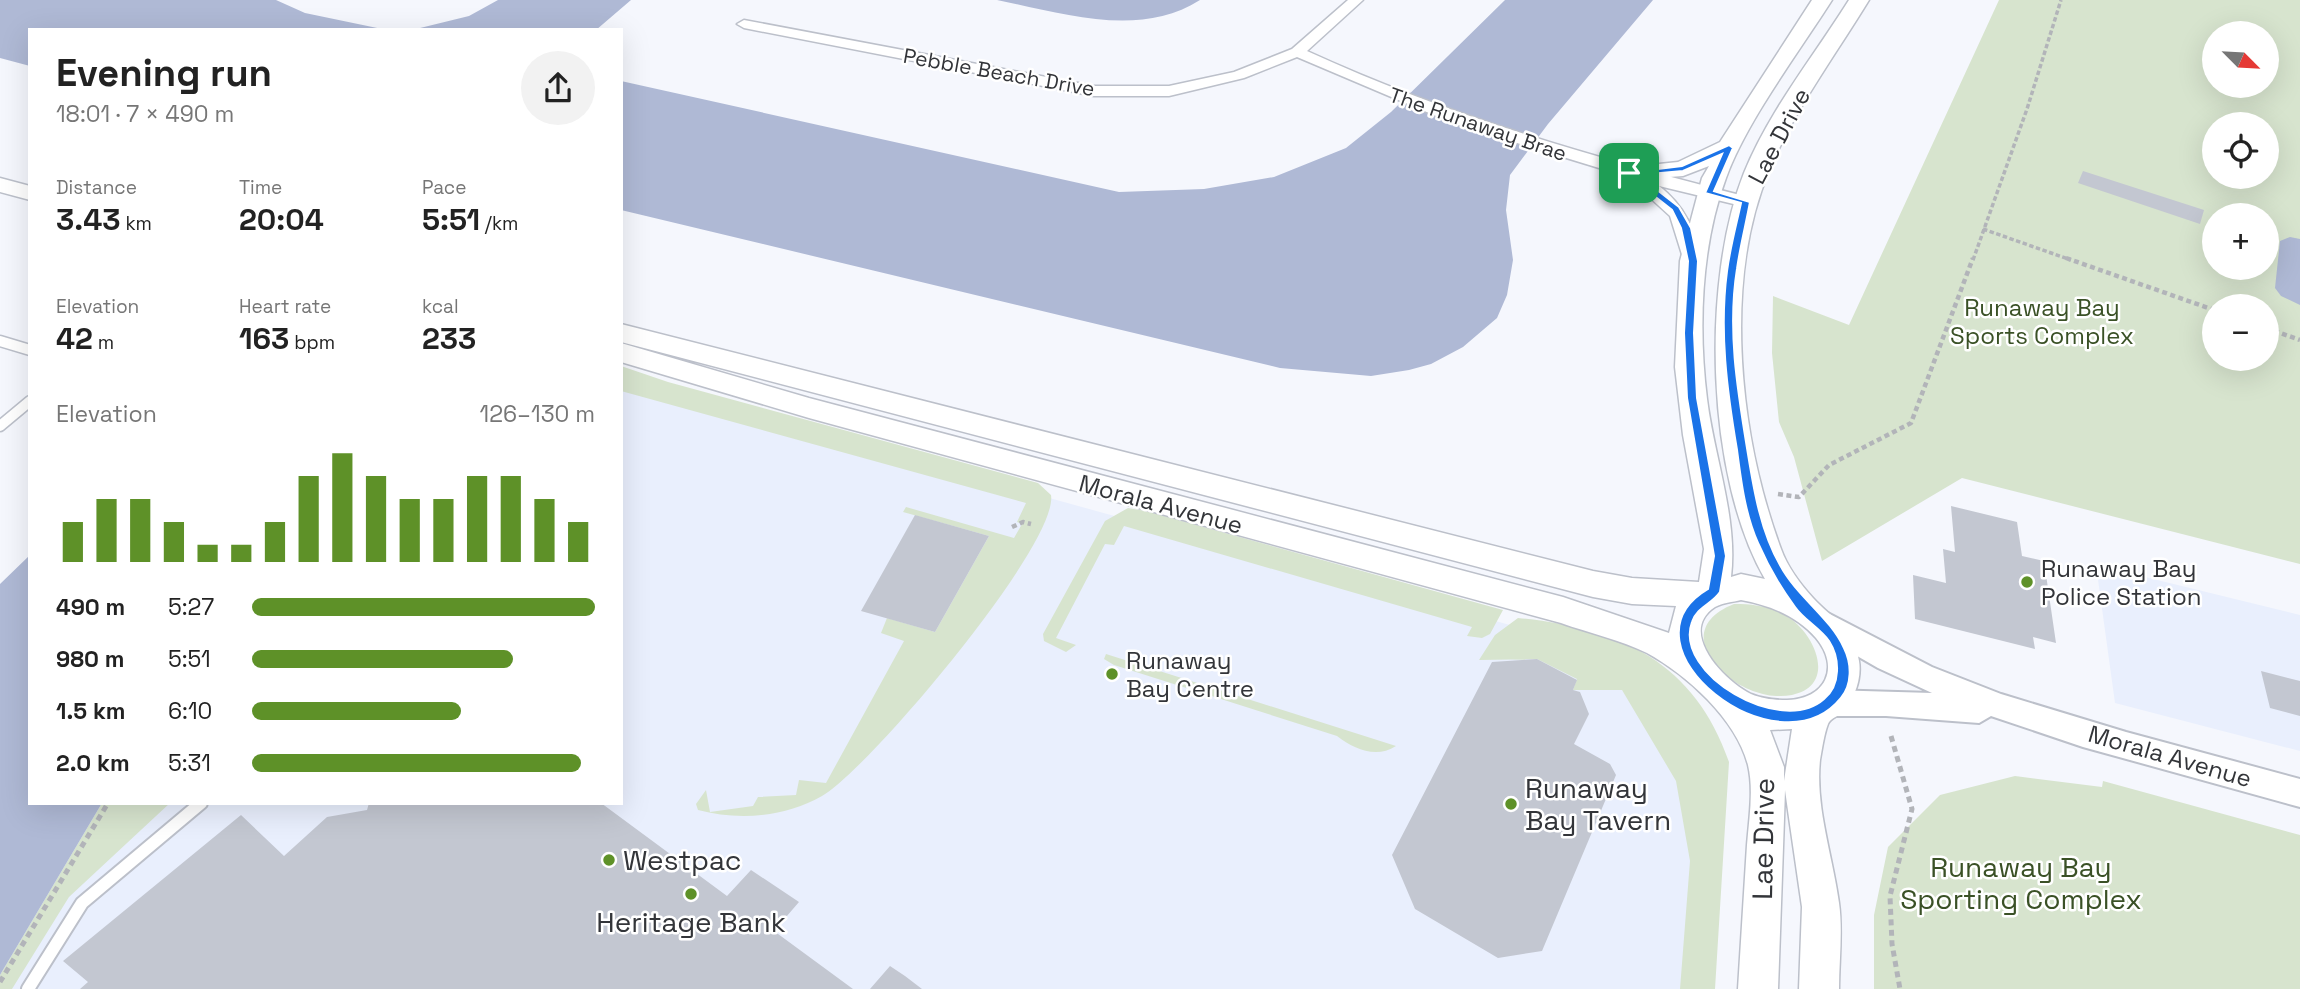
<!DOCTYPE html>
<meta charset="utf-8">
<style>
:root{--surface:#fff;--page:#f2f2f2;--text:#222;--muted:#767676;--accent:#5e9128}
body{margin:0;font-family:"Space Grotesk",sans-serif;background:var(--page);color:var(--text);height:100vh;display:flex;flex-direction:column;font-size:26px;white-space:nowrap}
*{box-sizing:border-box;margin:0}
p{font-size:23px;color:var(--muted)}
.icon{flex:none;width:38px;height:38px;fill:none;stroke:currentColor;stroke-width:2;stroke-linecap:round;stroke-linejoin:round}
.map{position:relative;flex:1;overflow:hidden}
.side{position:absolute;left:28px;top:28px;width:595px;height:777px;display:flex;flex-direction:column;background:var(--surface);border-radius:0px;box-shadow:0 7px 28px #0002}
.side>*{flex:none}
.needle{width:46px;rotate:114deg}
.controls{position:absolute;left:2202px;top:21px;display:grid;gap:14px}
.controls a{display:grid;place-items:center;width:77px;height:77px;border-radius:50%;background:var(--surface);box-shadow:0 7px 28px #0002;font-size:35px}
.pin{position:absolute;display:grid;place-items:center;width:60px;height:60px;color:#fff;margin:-30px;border-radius:14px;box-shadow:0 4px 10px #0006}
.round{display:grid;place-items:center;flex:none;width:74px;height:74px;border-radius:37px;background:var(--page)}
.head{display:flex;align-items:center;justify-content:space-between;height:119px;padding:0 28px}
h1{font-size:38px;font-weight:700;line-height:52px}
.stats{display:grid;grid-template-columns:repeat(3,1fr);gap:10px;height:119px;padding:7px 28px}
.stats div{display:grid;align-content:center}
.stats b{font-size:30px;font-weight:700}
.stats small{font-size:19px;font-weight:400}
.stats p{font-size:19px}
.chart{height:196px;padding:14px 28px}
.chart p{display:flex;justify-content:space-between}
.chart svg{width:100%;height:126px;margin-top:7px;stroke:var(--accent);stroke-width:6}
ul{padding:0 28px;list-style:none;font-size:23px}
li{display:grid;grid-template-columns:112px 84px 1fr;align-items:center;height:52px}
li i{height:18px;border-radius:9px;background:var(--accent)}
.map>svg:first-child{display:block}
.built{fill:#e9effd}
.green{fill:#d7e4ce;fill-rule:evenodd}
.water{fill:#afb9d5}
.building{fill:#c3c7d1}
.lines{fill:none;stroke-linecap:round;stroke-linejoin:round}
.service-far1-casing{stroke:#bcc0ca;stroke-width:13}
.service-casing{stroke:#bcc0ca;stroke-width:16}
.minor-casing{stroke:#bcc0ca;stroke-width:3}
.tertiary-casing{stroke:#bcc0ca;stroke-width:4}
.secondary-casing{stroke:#bcc0ca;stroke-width:3}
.path-far2{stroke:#b2b4b9;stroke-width:3.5;stroke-dasharray:4.5 2.5;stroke-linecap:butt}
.path-far1{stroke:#b2b4b9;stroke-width:4.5;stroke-dasharray:5 3.5;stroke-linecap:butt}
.path{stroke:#b2b4b9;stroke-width:5;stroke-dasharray:6 4.5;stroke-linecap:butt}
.service-far1{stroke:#fff;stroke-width:10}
.service{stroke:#fff;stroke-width:12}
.minor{fill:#fff;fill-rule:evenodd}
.tertiary{fill:#fff;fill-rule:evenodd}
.secondary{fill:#fff;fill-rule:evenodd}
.route{fill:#1a73e8;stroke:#fff;stroke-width:2;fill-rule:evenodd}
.poi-dot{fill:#5e9128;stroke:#fff;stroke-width:2.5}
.labels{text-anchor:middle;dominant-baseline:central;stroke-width:5;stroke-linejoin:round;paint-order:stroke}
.far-street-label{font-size:21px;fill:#333539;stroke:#fff}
.street-label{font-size:24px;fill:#333539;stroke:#fff}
.park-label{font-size:24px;fill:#3a5126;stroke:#fff}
.poi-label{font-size:24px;fill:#333539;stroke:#fff;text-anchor:start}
.near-poi-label{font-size:28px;fill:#333539;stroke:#fff;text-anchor:start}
.near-street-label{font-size:28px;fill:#333539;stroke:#fff}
.near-park-label{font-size:28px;fill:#3a5126;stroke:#fff}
</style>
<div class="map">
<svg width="2300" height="989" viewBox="0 0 2300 989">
<rect width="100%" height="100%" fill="#f5f7fd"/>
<!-- built -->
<path class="built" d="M621,380L1510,625L1622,690L1691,787L1692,989H0V975L102,803H621Z
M2096,565L2300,615V751L2115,703Z"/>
<!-- green -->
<path class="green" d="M1999,0H2300V564L1962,478L1822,561L1794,457L1779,422L1772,353L1773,296L1849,325ZM2214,33H2266V86H2214ZM2214,124H2266V177H2214ZM2214,215H2266V268H2214ZM2214,306H2266V359H2214Z
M621,366L668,382L1038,483L1051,495C1059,544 868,770 822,796C785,817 739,821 698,810L696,804L706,790L710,812L753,806L758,797L796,795L799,780L826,783L904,641L881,633L887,618L935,632L989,536L903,512L906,507L1014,538L1022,524L1017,522L1026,503L621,391Z
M1128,508L1146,511L1503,610L1490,634L1482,638L1467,636L1472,627L1124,526L1114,545L1105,544L1056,638L1076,645L1066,652L1044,641L1043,634L1105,521Z
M1734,604C1752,604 1769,606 1785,615C1814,631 1839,685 1792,695C1738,706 1660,633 1734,604Z
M1518,618C1619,628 1694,661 1729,762L1715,989H1680L1690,861L1676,781L1622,690H1573L1577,679L1537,659L1479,660L1495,635Z
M1106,654L1396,746C1376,759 1354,749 1337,736L1114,665L1104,659Z
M2015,776L2102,787L2103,781L2300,835V989H1874V915L1888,847L1940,795Z
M102,803H170L69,897L12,989H0V975Z"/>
<!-- water -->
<path class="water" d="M0,0H276L305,13L382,29H416L469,16L498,0H631L596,30H30V66L0,58Z
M997,0H1200C1139,39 1062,13 997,0Z
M1505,0H1653L1548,124L1510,175L1506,210L1513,260L1507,295L1497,318L1463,347L1431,364L1409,370L1371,376L1280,368L621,210V81L1119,192L1204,189L1274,177L1346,148L1391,112Z
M2290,237L2300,239V305L2281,296L2275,288L2280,241Z
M30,555V803H102L0,975V584Z"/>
<!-- building -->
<path class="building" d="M2083,171L2204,210L2200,224L2078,183Z
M1951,506L2017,522L2022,556L2044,561L2056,643L2033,637L2035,649L1915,619L1913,575L1946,583L1943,549L1955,552Z
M915,515L989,536L935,632L861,611Z
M1537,659L1577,680L1573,690L1580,692L1589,714L1574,744L1610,764L1616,775L1542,951L1498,958L1415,909L1392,855L1492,662Z
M2261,671L2300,681V716L2270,708Z
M369,803H601L727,896L751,870L799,902L774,931L853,989H80L88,982L63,961L241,815L284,856L327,817L367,810Z
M890,966L905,976L922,989H870Z"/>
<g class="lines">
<defs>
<path id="service-far1" d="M0,341L30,350
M0,426L30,401"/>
<path id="service" d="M28,989L82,903L201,803"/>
<path id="minor" d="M1348,0H1363L1307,51C1451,117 1599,159 1752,198L1754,202L1746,207L1659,186C1685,206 1695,230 1702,261L1693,267L1684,261L1670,216L1636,185L1635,179L1455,124L1297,57L1244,78L1169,96H1094L744,28L737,24L744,20L1094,86H1169L1234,72L1292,49Z"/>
<path id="tertiary" d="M1822,610L1932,667L2001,694L2126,732L2300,779V807L2083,747L1991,716L1979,723L1886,716H1829L1818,712L1814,703L1818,694L1829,690L1932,693L1878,668L1812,630L1808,622L1812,614Z"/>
<path id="secondary" d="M1812,0H1832C1799,52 1746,122 1726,178C1701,246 1698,327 1707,399C1714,457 1738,518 1731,577L1741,574L1765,579C1706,477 1701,282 1744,173C1769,111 1814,56 1849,0H1869C1835,56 1794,110 1769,171C1722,283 1740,438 1781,549C1787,566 1801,585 1813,598C1832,619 1854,627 1859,661C1862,679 1854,702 1840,714C1836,717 1830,719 1828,724C1824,734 1822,749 1820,760C1815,807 1833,857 1839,903C1843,931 1839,961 1839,989H1799L1802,907L1785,790L1778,989H1738C1741,941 1744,893 1747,845C1749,819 1754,790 1748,765C1736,719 1687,675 1647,653C1621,640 1589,633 1561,623L809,418L621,362V343L809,398L1563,597L1669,633L1676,606L1632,604L1593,597L621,342V324L1593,571L1632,578L1699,582L1704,549L1683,435L1675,367L1680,261L1702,178L1709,166L1683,176L1629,180L1621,178L1617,173L1621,168L1678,162L1720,142ZM1741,600C1769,605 1797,616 1816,638C1841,668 1825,699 1787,700C1774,700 1763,699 1751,694C1724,681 1677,632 1715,607C1722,603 1733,602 1741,600ZM1792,729L1784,781V767L1770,730Z
M0,178L30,186V200L0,192Z"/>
</defs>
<!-- service-far1 casing -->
<use href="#service-far1" class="service-far1-casing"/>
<!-- service casing -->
<use href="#service" class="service-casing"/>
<!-- minor casing -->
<use href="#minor" class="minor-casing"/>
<!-- tertiary casing -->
<use href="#tertiary" class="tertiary-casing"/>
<!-- secondary casing -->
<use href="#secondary" class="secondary-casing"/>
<!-- path-far2 -->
<path class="path-far2" d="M1983,229L2071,260
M1973,260L2027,109L2061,0"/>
<!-- path-far1 -->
<path class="path-far1" d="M2066,258L2214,310
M2266,328L2300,340
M1778,494L1799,497L1829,465L1911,423L1973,258
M1012,527L1023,522L1031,524"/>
<!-- path -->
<path class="path" d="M1891,736L1912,809L1890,896L1892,944L1900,989
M0,982L108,803"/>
<!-- service-far1 -->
<use href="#service-far1" class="service-far1"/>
<!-- service -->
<use href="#service" class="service"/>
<!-- minor -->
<use href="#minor" class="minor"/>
<!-- tertiary -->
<use href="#tertiary" class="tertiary"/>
<!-- secondary -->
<use href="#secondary" class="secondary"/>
</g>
<!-- route -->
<path class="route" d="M1729,145L1733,148L1714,191L1750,202C1746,224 1740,247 1737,269C1727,331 1738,393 1748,454C1754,491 1761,532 1780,565C1797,597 1830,617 1844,648C1852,664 1852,685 1841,698C1778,776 1612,646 1708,589L1714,556L1687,398L1684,333L1688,261L1681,228L1672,210L1625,173L1682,166ZM1722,154L1705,193L1741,203C1736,226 1730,248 1727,271C1719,331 1727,391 1737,450C1741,481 1745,514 1758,543C1768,566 1780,587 1795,607C1804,620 1820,628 1829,641C1840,658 1841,685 1824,699C1781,737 1673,674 1692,622C1697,607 1712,604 1720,592L1726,556L1697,398L1694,333L1698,261L1691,228L1679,207L1638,175L1683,171Z"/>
<!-- markers -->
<g class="poi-dot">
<circle cx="2027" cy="582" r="7"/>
<circle cx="1112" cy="674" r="7"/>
<circle cx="1511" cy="804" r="7"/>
<circle cx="609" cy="860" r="7"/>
<circle cx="691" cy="894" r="7"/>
</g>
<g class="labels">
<!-- far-street labels -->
<g class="far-street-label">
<text transform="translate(999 72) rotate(10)">Pebble Beach Drive</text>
<text transform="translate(1478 124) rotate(19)">The Runaway Brae</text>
</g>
<!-- street labels -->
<g class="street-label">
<text transform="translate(1779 136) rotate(-62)">Lae Drive</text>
<text transform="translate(1161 504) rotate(15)">Morala Avenue</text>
<text transform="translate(2170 756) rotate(16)">Morala Avenue</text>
</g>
<!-- park labels -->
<g class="park-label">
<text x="2042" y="307">Runaway Bay<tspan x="2042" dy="28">Sports Complex</tspan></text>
</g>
<!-- poi labels -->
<g class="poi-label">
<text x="2041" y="568">Runaway Bay<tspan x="2041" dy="28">Police Station</tspan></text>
<text x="1126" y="660">Runaway<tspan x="1126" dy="28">Bay Centre</tspan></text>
</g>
<!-- near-poi labels -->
<g class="near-poi-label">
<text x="1525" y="788">Runaway<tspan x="1525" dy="32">Bay Tavern</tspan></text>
<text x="623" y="860">Westpac</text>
<text x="691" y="922" text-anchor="middle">Heritage Bank</text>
</g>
<!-- near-street labels -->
<g class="near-street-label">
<text transform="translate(1763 839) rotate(-89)">Lae Drive</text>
</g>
<!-- near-park labels -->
<g class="near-park-label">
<text x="2021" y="867">Runaway Bay<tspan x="2021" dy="32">Sporting Complex</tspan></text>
</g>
</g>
</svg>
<div class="controls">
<a><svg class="needle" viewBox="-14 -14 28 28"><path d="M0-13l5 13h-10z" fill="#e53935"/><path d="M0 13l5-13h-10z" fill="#767676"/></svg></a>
<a><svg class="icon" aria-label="locate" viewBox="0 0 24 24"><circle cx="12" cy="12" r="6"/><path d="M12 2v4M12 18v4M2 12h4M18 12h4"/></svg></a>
<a>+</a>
<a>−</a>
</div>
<div class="pin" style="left:1629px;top:173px;background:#1e9e55"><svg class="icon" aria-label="arrive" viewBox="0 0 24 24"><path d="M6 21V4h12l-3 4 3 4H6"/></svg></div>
<section class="side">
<div class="head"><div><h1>Evening run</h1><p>18:01 · 7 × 490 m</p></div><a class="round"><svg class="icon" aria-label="share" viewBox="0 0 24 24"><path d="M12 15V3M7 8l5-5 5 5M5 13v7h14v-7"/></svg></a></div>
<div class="stats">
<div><p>Distance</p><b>3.43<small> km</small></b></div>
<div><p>Time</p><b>20:04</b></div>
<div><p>Pace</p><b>5:51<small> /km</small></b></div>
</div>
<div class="stats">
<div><p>Elevation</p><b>42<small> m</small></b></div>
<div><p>Heart rate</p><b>163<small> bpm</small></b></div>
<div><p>kcal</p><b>233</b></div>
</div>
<div class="chart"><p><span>Elevation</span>126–130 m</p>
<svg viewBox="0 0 160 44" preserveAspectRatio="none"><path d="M5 44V30M15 44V22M25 44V22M35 44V30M45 44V38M55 44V38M65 44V30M75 44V14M85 44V6M95 44V14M105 44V22M115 44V22M125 44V14M135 44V14M145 44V22M155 44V30"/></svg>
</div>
<ul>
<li><b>490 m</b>5:27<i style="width:100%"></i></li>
<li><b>980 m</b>5:51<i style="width:76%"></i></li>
<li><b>1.5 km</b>6:10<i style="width:61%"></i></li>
<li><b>2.0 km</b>5:31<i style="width:96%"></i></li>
</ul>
</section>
</div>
